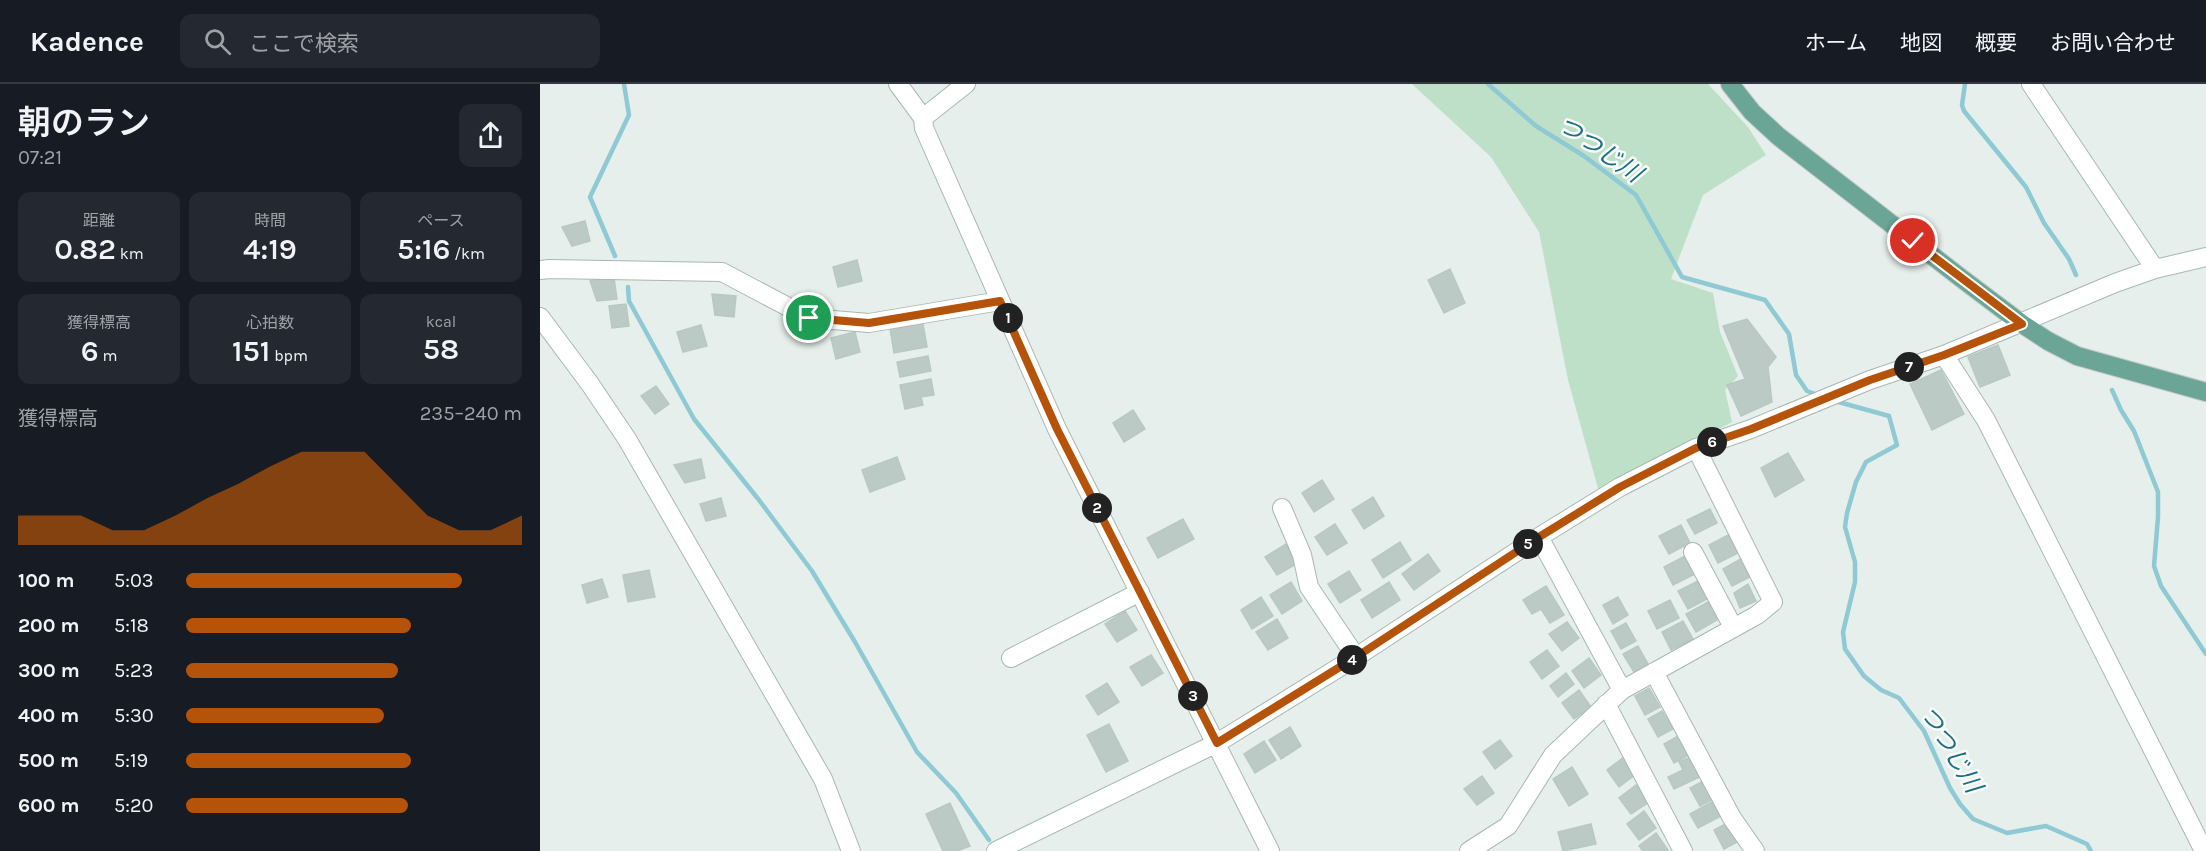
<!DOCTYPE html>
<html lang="ja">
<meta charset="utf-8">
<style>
:root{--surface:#171b24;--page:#242831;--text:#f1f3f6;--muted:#9ea1a6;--line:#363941;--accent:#b45309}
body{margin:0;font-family:Karla,"Noto Sans JP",sans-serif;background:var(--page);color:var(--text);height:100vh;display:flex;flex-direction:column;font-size:22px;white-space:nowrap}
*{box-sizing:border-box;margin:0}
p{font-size:20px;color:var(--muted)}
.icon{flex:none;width:33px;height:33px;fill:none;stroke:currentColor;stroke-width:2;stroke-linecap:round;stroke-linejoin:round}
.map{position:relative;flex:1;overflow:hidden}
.drawer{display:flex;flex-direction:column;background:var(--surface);width:540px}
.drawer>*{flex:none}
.pin{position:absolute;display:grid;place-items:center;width:51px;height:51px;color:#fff;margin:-26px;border:3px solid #fff;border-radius:50%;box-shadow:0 2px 6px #0007}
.km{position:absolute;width:30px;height:30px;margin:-15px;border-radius:50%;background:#222;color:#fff;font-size:16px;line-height:30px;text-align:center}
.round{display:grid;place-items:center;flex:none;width:63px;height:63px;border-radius:12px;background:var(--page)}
.headline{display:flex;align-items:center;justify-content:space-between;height:102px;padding:0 18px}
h1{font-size:33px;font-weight:600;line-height:45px}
.figures{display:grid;grid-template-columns:repeat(3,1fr);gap:9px;height:102px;padding:6px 18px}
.figures div{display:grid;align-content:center;border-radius:12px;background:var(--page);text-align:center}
.figures b{font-size:30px;font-weight:600}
.figures small{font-size:16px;font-weight:400}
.figures p{font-size:16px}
.chart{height:168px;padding:12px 18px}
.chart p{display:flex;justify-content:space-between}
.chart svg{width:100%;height:108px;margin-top:6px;fill:var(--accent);opacity:.7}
ul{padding:0 18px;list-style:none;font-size:20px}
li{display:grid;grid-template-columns:96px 72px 1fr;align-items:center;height:45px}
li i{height:15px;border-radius:8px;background:var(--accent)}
header{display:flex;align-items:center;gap:36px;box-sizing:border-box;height:84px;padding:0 30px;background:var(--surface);border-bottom:2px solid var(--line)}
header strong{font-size:28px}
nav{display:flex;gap:33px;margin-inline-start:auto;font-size:21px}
.search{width:420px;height:54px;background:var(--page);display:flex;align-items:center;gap:15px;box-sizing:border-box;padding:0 21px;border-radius:12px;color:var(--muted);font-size:22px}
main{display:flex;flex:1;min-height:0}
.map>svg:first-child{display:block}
.green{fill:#bfe0c8}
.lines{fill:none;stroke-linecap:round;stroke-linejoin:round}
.stream{stroke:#8ec9d4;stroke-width:4.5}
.building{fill:#bbcac4;stroke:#b8c9c2;stroke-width:1.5}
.minor-casing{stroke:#a8b8b2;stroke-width:20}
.major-casing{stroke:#c2cac8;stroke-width:20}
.minor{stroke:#fff;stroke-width:18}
.major{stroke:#6aa596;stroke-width:18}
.route-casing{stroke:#fff;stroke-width:12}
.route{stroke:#b45309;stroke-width:8}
.labels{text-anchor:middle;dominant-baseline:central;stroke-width:5;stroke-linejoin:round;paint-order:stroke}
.water-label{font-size:24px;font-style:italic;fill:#1c6f80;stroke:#f7fbf9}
</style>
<header>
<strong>Kadence</strong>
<div class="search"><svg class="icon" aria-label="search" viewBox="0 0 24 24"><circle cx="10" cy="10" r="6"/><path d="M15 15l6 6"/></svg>ここで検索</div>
<nav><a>ホーム</a><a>地図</a><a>概要</a><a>お問い合わせ</a></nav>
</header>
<main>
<section class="drawer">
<div class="headline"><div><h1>朝のラン</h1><p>07:21</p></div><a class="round"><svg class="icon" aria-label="share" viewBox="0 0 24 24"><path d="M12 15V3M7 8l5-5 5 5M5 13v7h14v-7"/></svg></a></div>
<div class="figures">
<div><p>距離</p><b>0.82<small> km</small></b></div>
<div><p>時間</p><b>4:19</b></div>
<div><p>ペース</p><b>5:16<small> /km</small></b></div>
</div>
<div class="figures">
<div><p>獲得標高</p><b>6<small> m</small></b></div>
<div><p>心拍数</p><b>151<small> bpm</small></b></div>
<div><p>kcal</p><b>58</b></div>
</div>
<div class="chart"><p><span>獲得標高</span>235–240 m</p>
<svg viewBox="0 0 160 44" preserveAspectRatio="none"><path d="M0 44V32L10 32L20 32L30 38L40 38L50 32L60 25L70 19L80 12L90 6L100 6L110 6L120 19L130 32L140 38L150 38L160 32V44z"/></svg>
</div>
<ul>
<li><b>100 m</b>5:03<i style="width:82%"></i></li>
<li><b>200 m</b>5:18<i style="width:67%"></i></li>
<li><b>300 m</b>5:23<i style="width:63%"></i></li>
<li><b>400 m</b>5:30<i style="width:59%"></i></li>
<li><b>500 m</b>5:19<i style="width:67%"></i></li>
<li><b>600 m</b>5:20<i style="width:66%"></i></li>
</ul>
</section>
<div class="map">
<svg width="1666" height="767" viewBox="0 0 1666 767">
<rect width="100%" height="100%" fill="#e6efeb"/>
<!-- green -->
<path class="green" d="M872,0H1168L1208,43L1226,71L1163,111L1131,195L1173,209L1180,248L1198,292L1185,306L1192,338L1059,408L1028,296L999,148L951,73Z"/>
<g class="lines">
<!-- stream -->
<path class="stream" d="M948,0L996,42L1044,72L1096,111L1142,193L1225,216L1249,250L1256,291L1267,307L1278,311
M1425,0L1422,21L1424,27L1486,103L1504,139L1529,175L1536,191
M75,172L50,113L89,31L84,0
M88,203L89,217L154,335L219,416L272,487L315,558L377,668L416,709L449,756
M1572,306L1581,326L1594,347L1618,408V433L1614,482L1621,502L1666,570
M1295,317L1349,332L1357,361L1326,378L1316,398L1307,429L1305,443L1315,478V498L1303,548L1305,565L1324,592L1341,606L1359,614L1384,647L1410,704L1420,720L1433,735L1467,749L1506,742L1547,760L1551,767"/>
</g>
<!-- building -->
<path class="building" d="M45,137L50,157L32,162L22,143Z
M317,176L322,197L298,203L293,183Z
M910,185L925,219L904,229L888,196Z
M74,194L77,215L57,217L50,197Z
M172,210L196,212L194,233L175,231Z
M86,220L89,242L72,244L69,222Z
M1207,235L1236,273L1228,283L1232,318L1201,332L1187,301L1205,295L1183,242Z
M383,240L387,263L354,269L350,245Z
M161,241L167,262L143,268L137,248Z
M315,248L320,268L296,275L291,254Z
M1458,261L1470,291L1440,303L1428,273Z
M388,272L391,287L360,293L357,278Z
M1401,286L1424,330L1392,346L1370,300Z
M391,295L394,311L381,313L383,321L365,325L360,301Z
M116,302L129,320L115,330L101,312Z
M593,326L605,345L584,358L573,339Z
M1248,369L1264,396L1235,413L1221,384Z
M357,373L365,395L330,408L322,386Z
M161,375L165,394L145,399L134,381Z
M782,396L794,415L774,428L762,409Z
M833,413L844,432L824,445L812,426Z
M181,414L186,432L166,437L160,420Z
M1170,425L1177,439L1155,450L1147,436Z
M643,435L654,455L618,474L607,454Z
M795,440L807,459L787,471L775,453Z
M1141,441L1150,459L1129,470L1119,452Z
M1190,450L1200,468L1178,479L1169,461Z
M860,458L871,476L843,494L832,476Z
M746,460L758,479L737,491L725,473Z
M888,470L900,487L874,506L862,490Z
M1145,472L1155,490L1133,501L1124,483Z
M1204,473L1214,491L1192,502L1183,485Z
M109,486L115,513L88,518L83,491Z
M809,487L821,506L800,519L788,500Z
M62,495L68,513L47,519L42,501Z
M1160,496L1169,514L1148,525L1138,507Z
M751,498L762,517L742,530L730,511Z
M849,498L860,516L832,534L821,516Z
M1208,500L1216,517L1200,524L1194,509Z
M1006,502L1024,531L1010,539L1001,525L992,530L983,516Z
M721,513L733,532L712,545L701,526Z
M1078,513L1088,531L1073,540L1063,521Z
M1130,516L1139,534L1117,545L1108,527Z
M1168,518L1177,536L1156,548L1146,530Z
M585,527L597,546L577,558L565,540Z
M737,535L748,554L728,566L716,548Z
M1143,537L1153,555L1131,566L1122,548Z
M1027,538L1039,554L1022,567L1009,550Z
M1086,539L1096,557L1081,565L1071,547Z
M1098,562L1108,580L1094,588L1083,570Z
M1007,566L1019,582L1002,595L990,578Z
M611,571L623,589L602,602L590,583Z
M1049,574L1061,591L1044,604L1032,587Z
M1026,589L1034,600L1018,613L1010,602Z
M567,599L579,618L558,631L546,612Z
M1109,604L1120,623L1105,631L1095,612Z
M1039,606L1051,623L1034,635L1022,619Z
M1122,627L1133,645L1118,653L1108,635Z
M569,640L588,677L566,688L547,651Z
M750,643L761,662L741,675L729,656Z
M1138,652L1149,671L1134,679L1124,660Z
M960,656L972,672L955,685L943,668Z
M724,657L736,676L715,689L704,670Z
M1153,672L1162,692L1134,705L1128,693L1143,686L1139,678Z
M1084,673L1096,690L1079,703L1067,686Z
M1032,683L1048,710L1029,722L1013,695Z
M942,692L954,709L937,721L924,705Z
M1165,696L1175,714L1160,722L1150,704Z
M1096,701L1109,718L1091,730L1079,714Z
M1177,715L1185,730L1158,744L1150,730Z
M410,719L430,762L417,767H403L386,730Z
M1104,727L1116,744L1099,756L1087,740Z
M1189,738L1199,757L1184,765L1174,746Z
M1051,740L1056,760L1023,767L1018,748Z
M1116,749L1128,766L1103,767L1099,762Z"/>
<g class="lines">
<defs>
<path id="minor" d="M358,0L383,34
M426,0L383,34L384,44L517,345L730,767
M1491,0L1615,185
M0,186L9,185L182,188L269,234L329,239L460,217
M0,233L50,300L87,355L283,695L311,767
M1404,271L1446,336L1664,767
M742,424L762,471L769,503L816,573
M999,453L1082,606
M1153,468L1193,543
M471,574L600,508
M1114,588L1192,734L1215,767
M1066,620L1143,767
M456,767L677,659L816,573L999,453L1080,403L1156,364L1211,345L1330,296L1404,271L1575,199L1615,185L1666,173
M929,767L968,742L1013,671L1082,606L1217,531L1233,518L1156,364"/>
<path id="major" d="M1190,0L1212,28L1238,52L1421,194L1482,240L1508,257L1537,272L1666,308"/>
</defs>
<!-- minor casing -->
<use href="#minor" class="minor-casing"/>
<!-- major casing -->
<use href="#major" class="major-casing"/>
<!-- minor -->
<use href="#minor" class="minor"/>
<!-- major -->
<use href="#major" class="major"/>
</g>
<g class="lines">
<defs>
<path id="route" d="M269,234L329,239L460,217L517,345L677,659L816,573L999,453L1080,403L1156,364L1211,345L1330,296L1404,271L1482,240L1373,157"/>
</defs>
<!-- route casing -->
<use href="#route" class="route-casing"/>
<!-- route -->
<use href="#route" class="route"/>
</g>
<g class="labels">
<!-- water labels -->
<g class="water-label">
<text transform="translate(1060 65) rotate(35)">つつじ川</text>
<text transform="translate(1411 665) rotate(59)">つつじ川</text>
</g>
</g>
</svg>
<div class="pin" style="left:269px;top:234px;background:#1e9e55"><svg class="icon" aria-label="arrive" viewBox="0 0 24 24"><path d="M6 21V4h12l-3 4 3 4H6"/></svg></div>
<div class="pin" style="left:1373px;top:157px;background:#d93025"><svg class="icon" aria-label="check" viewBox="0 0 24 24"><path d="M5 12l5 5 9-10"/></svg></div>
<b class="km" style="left:468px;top:234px">1</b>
<b class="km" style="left:557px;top:424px">2</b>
<b class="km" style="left:653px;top:612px">3</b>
<b class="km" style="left:812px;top:576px">4</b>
<b class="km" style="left:988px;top:460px">5</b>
<b class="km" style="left:1172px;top:358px">6</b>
<b class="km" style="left:1369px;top:283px">7</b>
</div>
</main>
